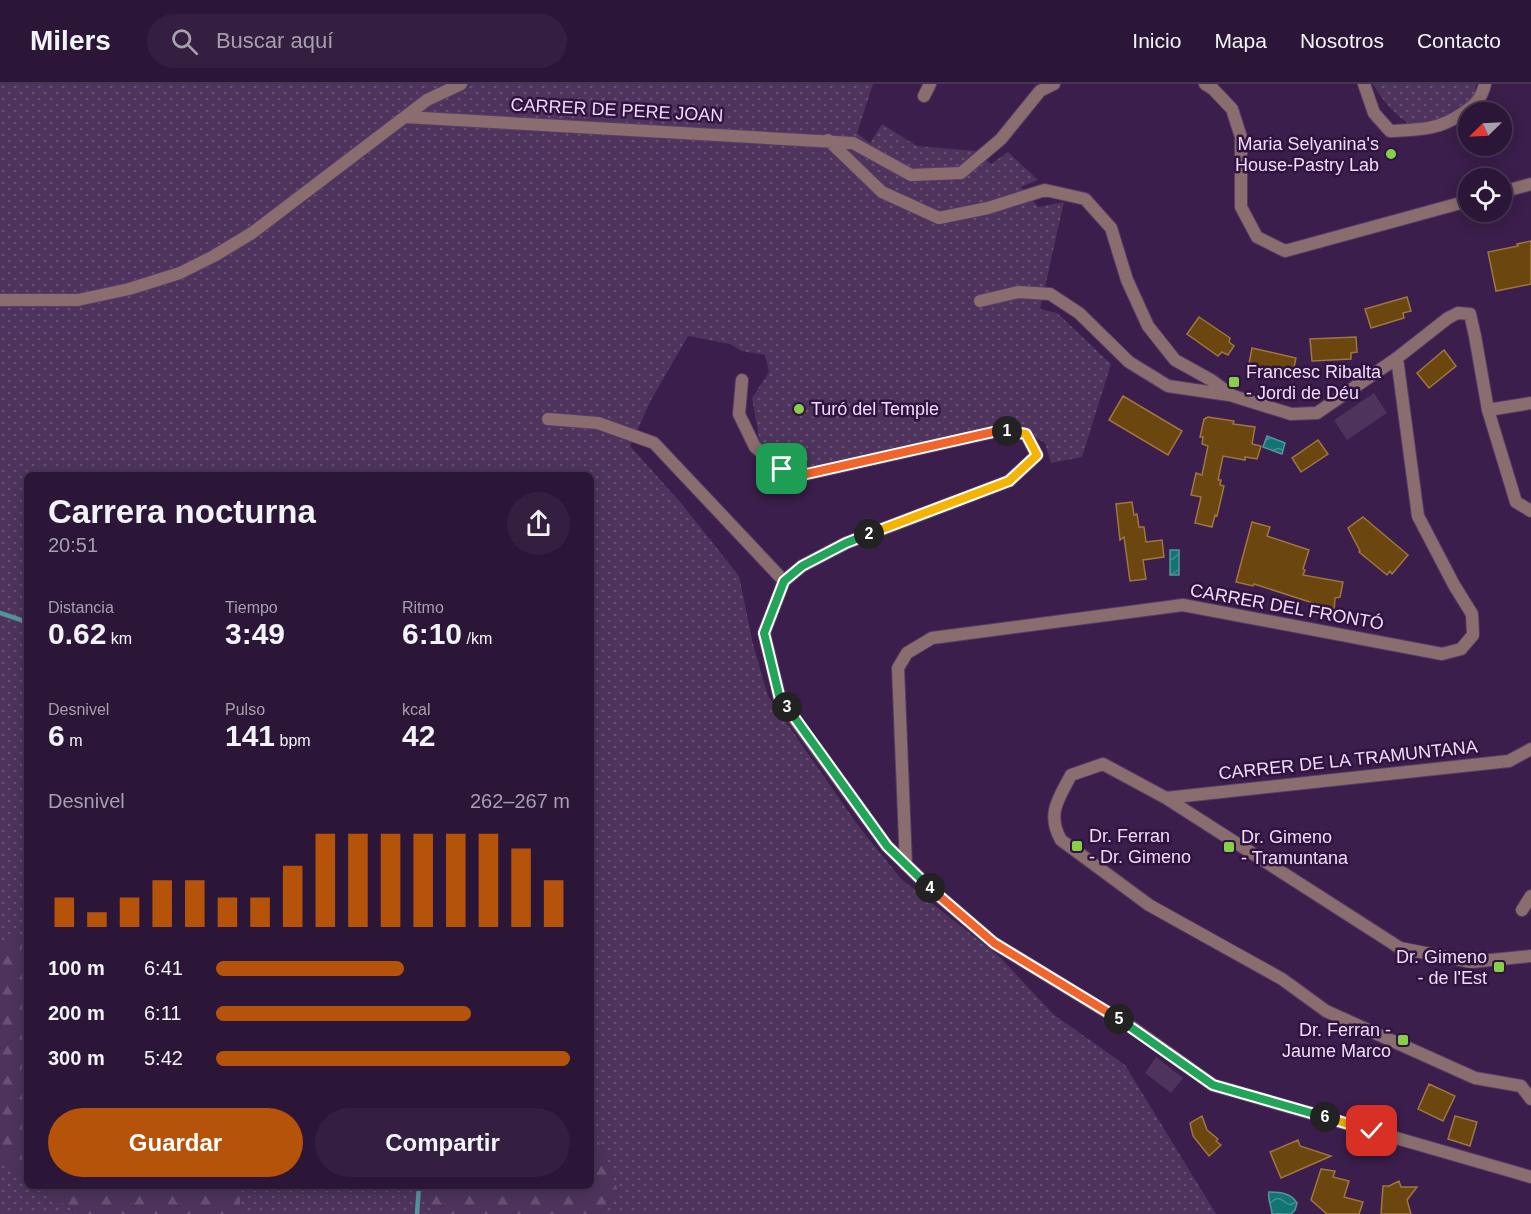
<!DOCTYPE html>
<html lang="es">
<meta charset="utf-8">
<style>
:root{--surface:#2c1638;--page:#341f40;--text:#f1f3f6;--muted:#a69fae;--line:#483553;--accent:#b45309}
body{margin:0;font-family:Helvetica,sans-serif;background:var(--page);color:var(--text);height:100vh;display:flex;flex-direction:column;font-size:22px;white-space:nowrap}
*{box-sizing:border-box;margin:0}
p{font-size:20px;color:var(--muted)}
.icon{flex:none;width:33px;height:33px;fill:none;stroke:currentColor;stroke-width:2;stroke-linecap:round;stroke-linejoin:round}
.map{position:relative;flex:1;overflow:hidden}
.panel{position:absolute;left:24px;top:388px;width:570px;height:717px;display:flex;flex-direction:column;background:var(--surface);border-radius:9px;box-shadow:0 3px 15px #0003,0 0 0 2px var(--line)}
.panel>*{flex:none}
.needle{width:39px;rotate:246deg}
.tools{position:absolute;left:1458px;top:18px;display:grid;gap:12px}
.tools a{display:grid;place-items:center;width:54px;height:54px;border-radius:50%;background:var(--surface);box-shadow:0 3px 15px #0003,0 0 0 2px var(--line);font-size:30px}
.pin{position:absolute;display:grid;place-items:center;width:51px;height:51px;color:#fff;margin:-26px;border-radius:12px;box-shadow:0 3px 9px #0006}
.km{position:absolute;width:30px;height:30px;margin:-15px;border-radius:50%;background:#222;color:#fff;font-size:16px;line-height:30px;text-align:center}
.round{display:grid;place-items:center;flex:none;width:63px;height:63px;border-radius:32px;background:var(--page)}
.head{display:flex;align-items:center;justify-content:space-between;height:102px;padding:0 24px}
h1{font-size:33px;font-weight:700;line-height:45px}
.figures{display:grid;grid-template-columns:repeat(3,1fr);gap:9px;height:102px;padding:6px 24px}
.figures div{display:grid;align-content:center}
.figures b{font-size:30px;font-weight:700}
.figures small{font-size:16px;font-weight:400}
.figures p{font-size:16px}
.chart{height:168px;padding:12px 24px}
.chart p{display:flex;justify-content:space-between}
.chart svg{width:100%;height:108px;margin-top:6px;stroke:var(--accent);stroke-width:6}
.button{display:flex;gap:12px;margin-top:auto;padding:12px 24px}
.button a{flex:1;height:69px;border-radius:36px;background:var(--accent);color:#fff;font-size:24px;font-weight:700;line-height:69px;text-align:center}
.button a+a{background:var(--page);color:var(--text)}
ul{padding:0 24px;list-style:none;font-size:20px}
li{display:grid;grid-template-columns:96px 72px 1fr;align-items:center;height:45px}
li i{height:15px;border-radius:8px;background:var(--accent)}
header{display:flex;align-items:center;gap:36px;box-sizing:border-box;height:84px;padding:0 30px;background:var(--surface);border-bottom:2px solid var(--line)}
header strong{font-size:28px}
nav{display:flex;gap:33px;margin-inline-start:auto;font-size:21px}
.search{width:420px;height:54px;background:var(--page);display:flex;align-items:center;gap:15px;box-sizing:border-box;padding:0 21px;border-radius:33px;color:var(--muted);font-size:22px}
.map>svg:first-child{display:block}
.grass{fill:url(#grass-dots)}
.forest{fill:url(#forest-firs)}
.garden{fill:#4e345c}
.water{fill:url(#water-waves);stroke:#54949b;stroke-width:1.5}
.lines{fill:none;stroke-linecap:round;stroke-linejoin:round}
.stream{stroke:#54949b;stroke-width:4.5}
.building{fill:#6b470f;stroke:#9d7642;stroke-width:1.5}
.minor-casing{stroke:#583c67;stroke-width:14}
.minor{stroke:#8a6d6f;stroke-width:12}
.split-1-casing{stroke:#fff;stroke-width:12}
.split-2-casing{stroke:#fff;stroke-width:12}
.split-3-casing{stroke:#fff;stroke-width:12}
.split-4-casing{stroke:#fff;stroke-width:12}
.split-5-casing{stroke:#fff;stroke-width:12}
.split-6-casing{stroke:#fff;stroke-width:12}
.split-7-casing{stroke:#fff;stroke-width:12}
.split-1{stroke:#f0652b;stroke-width:8}
.split-2{stroke:#f5b400;stroke-width:8}
.split-3{stroke:#22a559;stroke-width:8}
.split-4{stroke:#22a559;stroke-width:8}
.split-5{stroke:#f0652b;stroke-width:8}
.split-6{stroke:#22a559;stroke-width:8}
.split-7{stroke:#f5b400;stroke-width:8}
.poi-dot{fill:#88cf49;stroke:#311340;stroke-width:2}
.labels{text-anchor:middle;dominant-baseline:central;stroke-width:5;stroke-linejoin:round;paint-order:stroke}
.street-label{font-size:18px;fill:#eedcf8;stroke:#311340}
.poi-label{font-size:18px;fill:#eedcf8;stroke:#311340;text-anchor:start}
</style>
<header>
<strong>Milers</strong>
<div class="search"><svg class="icon" aria-label="search" viewBox="0 0 24 24"><circle cx="10" cy="10" r="6"/><path d="M15 15l6 6"/></svg>Buscar aquí</div>
<nav><a>Inicio</a><a>Mapa</a><a>Nosotros</a><a>Contacto</a></nav>
</header>
<div class="map">
<svg width="1531" height="1130" viewBox="0 0 1531 1130">
<defs>
<pattern id="grass-dots" width="8" height="8" patternUnits="userSpaceOnUse" patternTransform="scale(1.5)"><rect width="8" height="8" fill="#4e345c"/><path d="M2 2h.1M6 6h.1" fill="none" stroke="#685174" stroke-width="1.8" stroke-linecap="round"/></pattern>
<pattern id="forest-firs" width="22" height="20" patternUnits="userSpaceOnUse" patternTransform="scale(1.5)"><rect width="22" height="20" fill="#4e345c"/><path d="M5 1l3.5 6h-7zM16 11l3.5 6h-7z" fill="#685174"/></pattern>
<pattern id="water-waves" width="16" height="10" patternUnits="userSpaceOnUse" patternTransform="scale(1.5)"><rect width="16" height="10" fill="#127573"/><path d="M0 5q4-4 8 0t8 0" fill="none" stroke="#408e8f"/></pattern>
</defs>
<rect width="100%" height="100%" fill="#3b1e4b"/>
<!-- grass -->
<path class="grass" d="M0,0H873L857,49L870,59L882,40L917,62L976,67L991,80L1008,68L1038,96L1021,103L1038,123L1064,118L1040,225L1057,229L1111,280L1082,373L1051,379L1045,359L1019,344L812,385L789,382L760,359L752,314L769,288L765,271L742,267L730,260L688,252L651,316L630,362L681,419L739,492L753,560L768,612L857,740L901,795L999,872L1053,930L1125,981L1216,1130H600L618,1107L591,1037V392H27V849L2,859L0,857Z
M1373,0H1476C1475,3 1476,7 1475,10C1470,27 1430,38 1415,43C1398,35 1382,16 1373,0Z
M0,1076L27,1095V1102L39,1103L79,1130H0Z
M240,1102L421,1103L433,1130H240Z"/>
<!-- forest -->
<path class="forest" d="M27,849V1095L0,1076V857L2,859Z
M591,1037L618,1107L600,1130H433L421,1103L591,1102Z
M39,1103H240V1130H79Z"/>
<!-- garden -->
<path class="garden" d="M1374,309L1387,329L1347,356L1334,336Z
M1156,973L1183,994L1171,1009L1145,989Z"/>
<!-- water -->
<path class="water" d="M1267,352L1285,359L1282,370L1263,363Z
M1170,466H1179V491H1170Z
M1269,1108C1280,1108 1291,1109 1297,1119L1295,1126L1291,1130H1272C1272,1123 1267,1115 1269,1108Z"/>
<g class="lines">
<!-- stream -->
<path class="stream" d="M0,529L21,536L27,540
M417,1130L419,1102"/>
</g>
<!-- building -->
<path class="building" d="M1531,157V200L1496,207L1488,168L1518,162L1517,160Z
M1407,213L1411,227L1403,229L1404,234L1371,244L1365,225Z
M1199,233L1230,254L1229,258L1234,262L1228,271L1222,268L1218,272L1187,250Z
M1356,253L1357,268L1351,269V275L1312,277L1310,255Z
M1252,264L1296,274L1293,288L1286,287L1285,291L1248,285Z
M1444,266L1456,282L1429,304L1417,289Z
M1123,312L1182,347L1168,371L1109,336Z
M1208,333L1234,337L1233,340L1255,343L1252,360L1261,362L1257,375L1245,373V376L1223,372L1218,396H1221L1220,401L1224,402L1217,432L1215,431L1212,443L1195,439L1201,413L1191,411L1196,389L1202,391L1208,362L1202,360L1203,353H1200L1204,335Z
M1318,356L1328,370L1301,388L1292,374Z
M1132,418L1134,431L1137,430L1139,443H1144L1146,458L1162,456L1164,473L1143,476L1146,495L1130,497L1124,453L1120,456L1116,420Z
M1363,433L1408,471L1392,490L1390,487L1387,491L1359,468L1360,467L1348,444Z
M1252,438L1270,443L1267,452L1309,466L1303,485L1305,486L1303,491L1343,498L1340,513L1335,514L1334,527L1312,525L1313,519L1254,500L1253,502L1236,498Z
M1429,1000L1455,1012L1443,1037L1418,1025Z
M1202,1032L1207,1046L1218,1055L1216,1057L1221,1061L1209,1072L1193,1052L1190,1039Z
M1455,1032L1477,1038L1470,1062L1448,1055Z
M1298,1056L1300,1062L1331,1072L1281,1094L1270,1068Z
M1321,1085L1335,1087L1333,1093L1349,1097L1344,1113L1363,1118L1359,1130H1327L1311,1116Z
M1399,1097L1401,1103H1417L1407,1116L1411,1130H1381L1383,1102H1389Z"/>
<g class="lines">
<defs>
<path id="minor" d="M1205,0L1213,5L1232,25L1241,53V123L1257,153L1285,167L1468,117
M1364,0L1374,29L1390,47C1419,46 1439,46 1463,29C1475,21 1482,14 1485,0
M924,12L930,0
M405,33L853,59L911,91L961,89L1001,55L1040,7L1054,0
M828,56L882,108L939,134L988,124L1045,106L1085,115L1111,144L1127,196L1148,242L1175,276L1211,296L1233,312L1291,330L1317,329L1397,274L1448,234L1458,229L1470,230L1475,252L1488,326L1516,418L1531,427
M1502,108L1531,100
M0,216H78L129,205L180,189L214,172L252,149L427,16L461,0
M980,217L1018,208L1050,210L1079,229L1129,278L1168,302L1229,311
M742,296L739,330L755,363L782,385L802,391L1002,346L1026,350L1037,371L1009,397L846,459L802,482L784,497L764,549L780,615L887,762L931,805L994,859L1133,944L1213,1001L1531,1093
M1488,326L1531,319
M548,335L598,339L654,359L784,497
M1166,714L1509,677L1531,665
M906,781L898,584L907,569L932,554L1183,521L1442,570L1461,565L1473,551L1472,530L1454,501L1418,432L1397,274
M1522,826L1531,812
M1521,1002L1475,994L1326,927L1282,895L1149,821L1061,756C1046,730 1059,714 1071,691L1103,680L1166,714L1400,864L1471,878L1531,872
M1521,1002L1531,1015"/>
</defs>
<!-- minor casing -->
<use href="#minor" class="minor-casing"/>
<!-- minor -->
<use href="#minor" class="minor"/>
</g>
<g class="lines">
<defs>
<path id="split-1" d="M782,385L802,391L1002,346L1007,347"/>
<path id="split-2" d="M869,450L1009,397L1037,371L1026,350L1007,347"/>
<path id="split-3" d="M787,623L780,615L764,549L784,497L802,482L846,459L869,450"/>
<path id="split-4" d="M787,623L887,762L930,804"/>
<path id="split-5" d="M930,804L994,859L1119,935"/>
<path id="split-6" d="M1119,935L1213,1001L1325,1033"/>
<path id="split-7" d="M1325,1033L1372,1047"/>
</defs>
<!-- split-1 casing -->
<use href="#split-1" class="split-1-casing"/>
<!-- split-2 casing -->
<use href="#split-2" class="split-2-casing"/>
<!-- split-3 casing -->
<use href="#split-3" class="split-3-casing"/>
<!-- split-4 casing -->
<use href="#split-4" class="split-4-casing"/>
<!-- split-5 casing -->
<use href="#split-5" class="split-5-casing"/>
<!-- split-6 casing -->
<use href="#split-6" class="split-6-casing"/>
<!-- split-7 casing -->
<use href="#split-7" class="split-7-casing"/>
<!-- split-1 -->
<use href="#split-1" class="split-1"/>
<!-- split-2 -->
<use href="#split-2" class="split-2"/>
<!-- split-3 -->
<use href="#split-3" class="split-3"/>
<!-- split-4 -->
<use href="#split-4" class="split-4"/>
<!-- split-5 -->
<use href="#split-5" class="split-5"/>
<!-- split-6 -->
<use href="#split-6" class="split-6"/>
<!-- split-7 -->
<use href="#split-7" class="split-7"/>
</g>
<!-- markers -->
<g class="poi-dot">
<circle cx="1391" cy="70" r="6"/>
<rect x="1228" y="292" width="12" height="12" rx="3"/>
<circle cx="799" cy="325" r="6"/>
<rect x="1071" y="756" width="12" height="12" rx="3"/>
<rect x="1223" y="757" width="12" height="12" rx="3"/>
<rect x="1493" y="877" width="12" height="12" rx="3"/>
<rect x="1397" y="950" width="12" height="12" rx="3"/>
</g>
<g class="labels">
<!-- street labels -->
<g class="street-label">
<text transform="translate(617 26) rotate(3)">CARRER DE PERE JOAN</text>
<text transform="translate(1287 523) rotate(10)">CARRER DEL FRONTÓ</text>
<text transform="translate(1348 676) rotate(-6)">CARRER DE LA TRAMUNTANA</text>
</g>
<!-- poi labels -->
<g class="poi-label">
<text x="1379" y="60" text-anchor="end">Maria Selyanina's<tspan x="1379" dy="21">House-Pastry Lab</tspan></text>
<text x="1246" y="288">Francesc Ribalta<tspan x="1246" dy="21">- Jordi de Déu</tspan></text>
<text x="811" y="325">Turó del Temple</text>
<text x="1089" y="752">Dr. Ferran<tspan x="1089" dy="21">- Dr. Gimeno</tspan></text>
<text x="1241" y="753">Dr. Gimeno<tspan x="1241" dy="21">- Tramuntana</tspan></text>
<text x="1487" y="873" text-anchor="end">Dr. Gimeno<tspan x="1487" dy="21">- de l'Est</tspan></text>
<text x="1391" y="946" text-anchor="end">Dr. Ferran -<tspan x="1391" dy="21">Jaume Marco</tspan></text>
</g>
</g>
</svg>
<div class="tools">
<a><svg class="needle" viewBox="-14 -14 28 28"><path d="M0-13l5 13h-10z" fill="#e53935"/><path d="M0 13l5-13h-10z" fill="#a69fae"/></svg></a>
<a><svg class="icon" aria-label="locate" viewBox="0 0 24 24"><circle cx="12" cy="12" r="6"/><path d="M12 2v4M12 18v4M2 12h4M18 12h4"/></svg></a>
</div>
<div class="pin" style="left:782px;top:385px;background:#1e9e55"><svg class="icon" aria-label="arrive" viewBox="0 0 24 24"><path d="M6 21V4h12l-3 4 3 4H6"/></svg></div>
<div class="pin" style="left:1372px;top:1047px;background:#d93025"><svg class="icon" aria-label="check" viewBox="0 0 24 24"><path d="M5 12l5 5 9-10"/></svg></div>
<b class="km" style="left:1007px;top:347px">1</b>
<b class="km" style="left:869px;top:450px">2</b>
<b class="km" style="left:787px;top:623px">3</b>
<b class="km" style="left:930px;top:804px">4</b>
<b class="km" style="left:1119px;top:935px">5</b>
<b class="km" style="left:1325px;top:1033px">6</b>
<section class="panel">
<div class="head"><div><h1>Carrera nocturna</h1><p>20:51</p></div><a class="round"><svg class="icon" aria-label="share" viewBox="0 0 24 24"><path d="M12 15V3M7 8l5-5 5 5M5 13v7h14v-7"/></svg></a></div>
<div class="figures">
<div><p>Distancia</p><b>0.62<small> km</small></b></div>
<div><p>Tiempo</p><b>3:49</b></div>
<div><p>Ritmo</p><b>6:10<small> /km</small></b></div>
</div>
<div class="figures">
<div><p>Desnivel</p><b>6<small> m</small></b></div>
<div><p>Pulso</p><b>141<small> bpm</small></b></div>
<div><p>kcal</p><b>42</b></div>
</div>
<div class="chart"><p><span>Desnivel</span>262–267 m</p>
<svg viewBox="0 0 160 44" preserveAspectRatio="none"><path d="M5 44V32M15 44V38M25 44V32M35 44V25M45 44V25M55 44V32M65 44V32M75 44V19M85 44V6M95 44V6M105 44V6M115 44V6M125 44V6M135 44V6M145 44V12M155 44V25"/></svg>
</div>
<ul>
<li><b>100 m</b>6:41<i style="width:53%"></i></li>
<li><b>200 m</b>6:11<i style="width:72%"></i></li>
<li><b>300 m</b>5:42<i style="width:100%"></i></li>
</ul>
<div class="button"><a>Guardar</a><a>Compartir</a></div>
</section>
</div>
